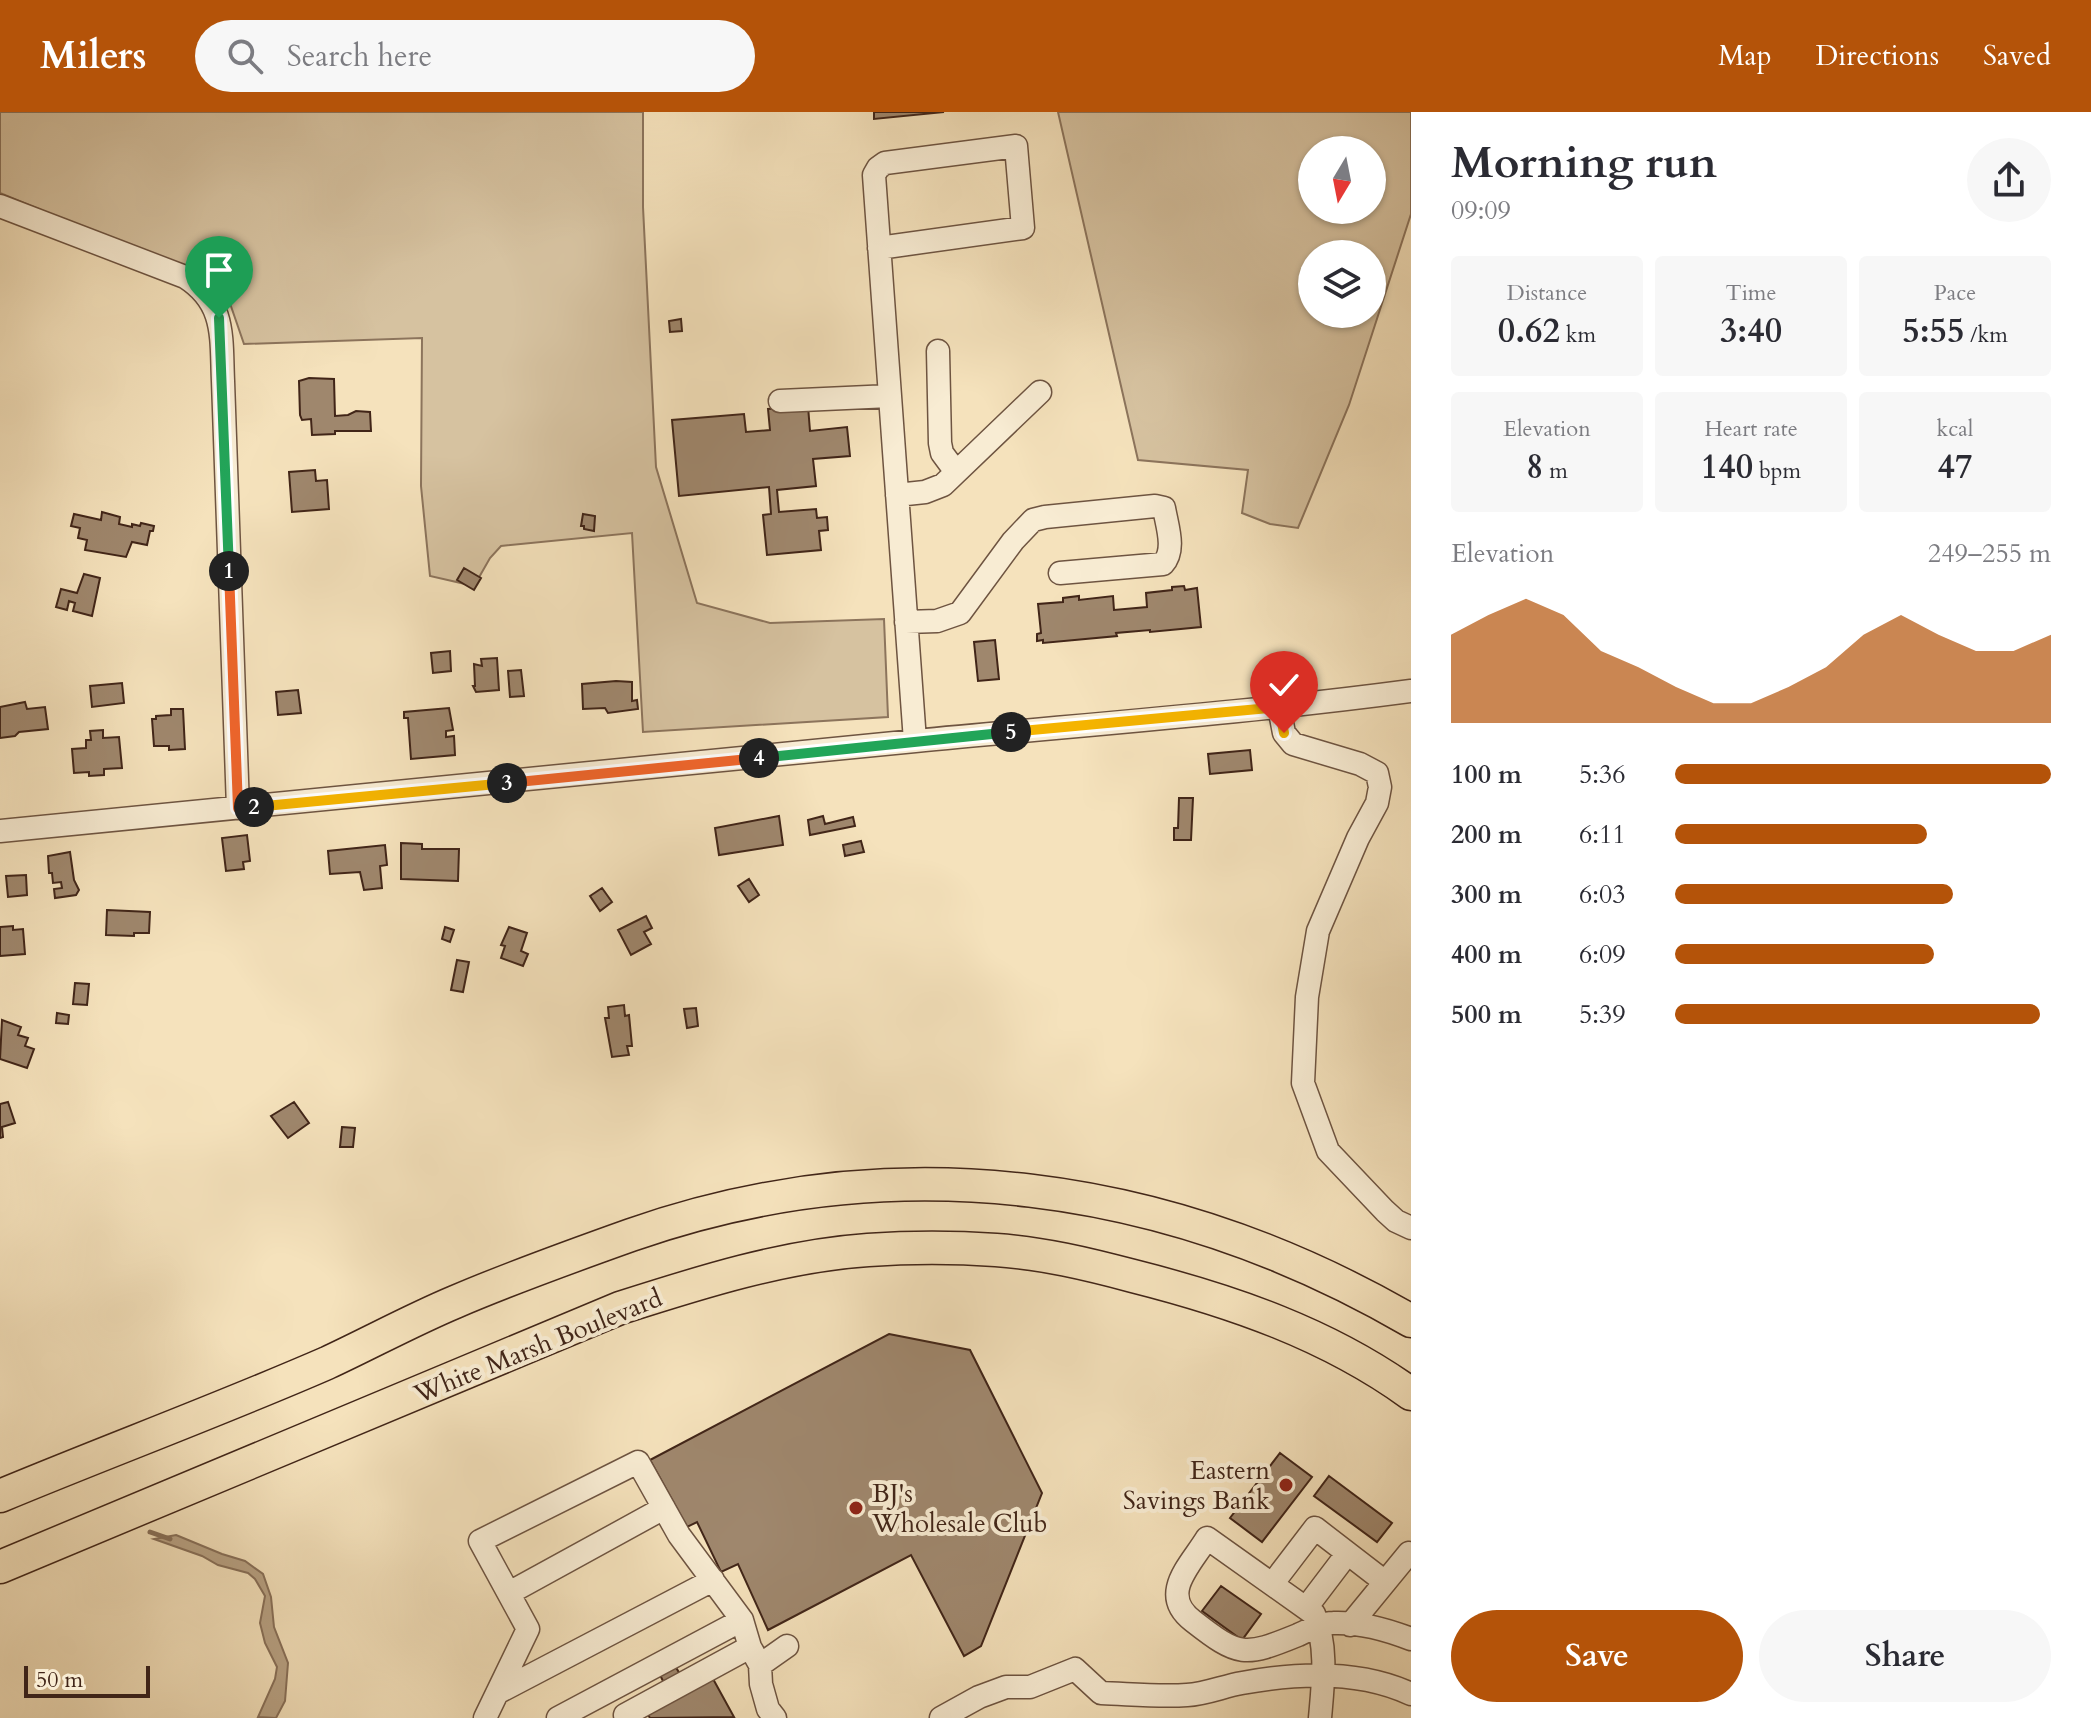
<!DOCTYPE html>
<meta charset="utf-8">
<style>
:root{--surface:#fff;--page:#f7f7f7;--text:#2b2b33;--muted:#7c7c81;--accent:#b45309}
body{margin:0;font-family:Cardo,serif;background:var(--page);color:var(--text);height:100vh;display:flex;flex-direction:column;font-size:30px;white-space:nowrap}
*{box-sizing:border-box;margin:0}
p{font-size:26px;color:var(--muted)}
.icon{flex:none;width:44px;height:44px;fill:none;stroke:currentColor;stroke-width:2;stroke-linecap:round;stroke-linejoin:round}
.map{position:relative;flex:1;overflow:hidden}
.details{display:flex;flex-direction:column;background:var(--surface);width:680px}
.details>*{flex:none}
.needle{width:52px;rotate:190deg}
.buttons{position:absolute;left:1298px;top:24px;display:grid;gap:16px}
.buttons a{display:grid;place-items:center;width:88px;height:88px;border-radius:50%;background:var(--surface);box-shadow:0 2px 6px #0004;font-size:40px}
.scale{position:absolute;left:24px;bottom:20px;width:126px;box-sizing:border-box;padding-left:8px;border:4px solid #412518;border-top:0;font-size:22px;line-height:28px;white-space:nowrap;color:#412518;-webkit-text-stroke:6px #f8ecd3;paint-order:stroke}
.pin{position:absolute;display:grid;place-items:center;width:68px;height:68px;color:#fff;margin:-82px -34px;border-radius:50% 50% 50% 0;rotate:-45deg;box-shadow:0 0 8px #0007}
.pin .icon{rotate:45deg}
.km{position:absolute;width:40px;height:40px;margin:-20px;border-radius:50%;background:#222;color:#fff;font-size:22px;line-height:40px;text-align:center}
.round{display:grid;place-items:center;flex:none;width:84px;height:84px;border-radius:42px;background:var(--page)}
.overview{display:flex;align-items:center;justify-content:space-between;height:136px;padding:0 40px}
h1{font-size:44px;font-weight:700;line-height:60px}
.metrics{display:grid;grid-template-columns:repeat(3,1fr);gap:12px;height:136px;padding:8px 40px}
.metrics div{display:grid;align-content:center;border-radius:8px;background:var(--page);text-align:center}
.metrics b{font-size:34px;font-weight:700}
.metrics small{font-size:22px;font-weight:400}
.metrics p{font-size:22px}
.chart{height:224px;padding:16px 40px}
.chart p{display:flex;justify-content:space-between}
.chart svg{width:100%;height:144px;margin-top:8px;fill:var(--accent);opacity:.7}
.cta{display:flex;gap:16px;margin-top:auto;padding:16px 40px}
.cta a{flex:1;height:92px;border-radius:48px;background:var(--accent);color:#fff;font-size:32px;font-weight:700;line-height:92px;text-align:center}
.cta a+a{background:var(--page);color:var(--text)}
ul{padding:0 40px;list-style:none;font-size:26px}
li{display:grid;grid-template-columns:128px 96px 1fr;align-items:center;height:60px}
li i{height:20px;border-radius:10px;background:var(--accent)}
header{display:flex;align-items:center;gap:48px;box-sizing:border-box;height:112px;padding:0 40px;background:var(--accent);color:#fff}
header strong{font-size:38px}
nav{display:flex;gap:44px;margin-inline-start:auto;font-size:28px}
.search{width:560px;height:72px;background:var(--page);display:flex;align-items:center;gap:20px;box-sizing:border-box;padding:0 28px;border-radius:44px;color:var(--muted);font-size:30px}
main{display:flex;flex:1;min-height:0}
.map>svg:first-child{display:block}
.green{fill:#d6c2a0;stroke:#8c745c;stroke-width:2;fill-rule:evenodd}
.water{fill:#b8a284;stroke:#887059;stroke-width:2}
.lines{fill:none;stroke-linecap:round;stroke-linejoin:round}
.stream{stroke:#887059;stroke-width:5}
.building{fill:#9f876d;stroke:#412518;stroke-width:2}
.minor-casing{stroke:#6e5441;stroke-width:25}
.highway-casing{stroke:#412518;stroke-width:35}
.minor{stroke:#f8ecd3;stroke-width:22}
.highway{stroke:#f5e2bc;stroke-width:32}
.split-1-casing{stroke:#fff;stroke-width:16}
.split-2-casing{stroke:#fff;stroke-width:16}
.split-3-casing{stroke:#fff;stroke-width:16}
.split-4-casing{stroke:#fff;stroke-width:16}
.split-5-casing{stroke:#fff;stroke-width:16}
.split-6-casing{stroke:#fff;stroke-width:16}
.split-1{stroke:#22a559;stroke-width:10}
.split-2{stroke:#f0652b;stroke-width:10}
.split-3{stroke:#f5b400;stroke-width:10}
.split-4{stroke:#f0652b;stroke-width:10}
.split-5{stroke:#22a559;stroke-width:10}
.split-6{stroke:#f5b400;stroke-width:10}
.poi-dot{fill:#8f2418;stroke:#f8ecd3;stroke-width:3}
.labels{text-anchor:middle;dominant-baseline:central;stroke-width:8;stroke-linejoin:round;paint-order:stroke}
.street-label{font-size:26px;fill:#412518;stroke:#f8ecd3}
.poi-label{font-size:26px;fill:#412518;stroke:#f8ecd3;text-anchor:end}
</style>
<header>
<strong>Milers</strong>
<div class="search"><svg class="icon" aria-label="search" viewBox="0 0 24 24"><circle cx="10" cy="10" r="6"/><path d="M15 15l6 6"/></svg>Search here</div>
<nav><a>Map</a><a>Directions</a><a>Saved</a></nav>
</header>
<main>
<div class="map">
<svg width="1411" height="1606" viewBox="0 0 1411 1606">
<rect width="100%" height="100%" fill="#f5e2bc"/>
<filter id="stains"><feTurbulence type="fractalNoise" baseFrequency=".0025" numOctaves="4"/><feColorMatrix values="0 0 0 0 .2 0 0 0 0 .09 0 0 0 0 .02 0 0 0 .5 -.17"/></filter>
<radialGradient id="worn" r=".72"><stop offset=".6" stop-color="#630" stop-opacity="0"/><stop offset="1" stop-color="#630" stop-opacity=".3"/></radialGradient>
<!-- green -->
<path class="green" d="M0,0H643V95L656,355L697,491L770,511L884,507L888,605L643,620L632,421L501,434L490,446L474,474L430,464L421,374L422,226L244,232L224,174L0,81Z
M1058,0H1411V102L1349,293L1298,416L1270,412L1242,401L1248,358L1138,348ZM1312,38H1372V98H1312ZM1312,142H1372V202H1312Z"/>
<!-- water -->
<path class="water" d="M176,1423L222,1442L245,1449L263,1462L271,1485L274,1515L288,1551L285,1589L276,1606L258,1605L275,1567L277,1555L265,1531L260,1511L265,1484L255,1467L248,1461L218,1453L202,1444L154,1427Z"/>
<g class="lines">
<!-- stream -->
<path class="stream" d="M150,1420L170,1427"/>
</g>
<!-- building -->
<path class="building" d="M874,0H944L874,7Z
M681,207L682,219L670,220L669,209Z
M309,266L334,267L335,304L348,303L356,299L370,300L371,319H335V322L312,323L311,307L302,308L300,303L299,269Z
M808,294L810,319L847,315L850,344L813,347L816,374L777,378L779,400L816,397L817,406L827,405L828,418L819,419L821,438L767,443L763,403L771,402L769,375L679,384L672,308L744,302L746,320L770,318L768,297Z
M315,358L316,369L327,368L329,397L292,400L289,360Z
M102,400L120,405L119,412L132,415V412L140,414L141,411L154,414L153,419H150L147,433L132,430L126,445L85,438L87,428L78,426L80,416L71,414L74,402L101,408Z
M583,402L595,404L594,419L584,417V414H581Z
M464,456L481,466L474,478L457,468Z
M84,462L100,466L92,504L73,499L75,491L69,489L67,498L56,495L61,477L77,481Z
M1184,474L1185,478L1197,476L1201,515L1150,520V518L1116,521L1117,524L1043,531V528L1037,529V522L1041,521L1038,492L1063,490V486L1079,484V488L1113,484L1114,498L1147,495L1146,481L1172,478V475Z
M995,528L999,567L978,569L974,530Z
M450,539L451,559L433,561L431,541Z
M497,546L499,578L476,580L473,574H475L474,552L482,554L481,547Z
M521,558L524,584L510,585L508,559Z
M616,569L632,570V589L637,588L638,597L608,601L605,596L583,597L582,572Z
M122,571L124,591L92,595L90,574Z
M298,578L301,601L278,603L276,580Z
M25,590L27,597L45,595L48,617L19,620L15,624L0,626V595Z
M449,596L453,618L446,619V625L454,624L455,643L411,647L408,606H404V600Z
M171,597H183L185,637L169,638V634H154L152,607H156V604L171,603Z
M103,618V626L119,625L122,656L104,657V663L89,664V660L74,661L72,637L86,636V628H91L90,619Z
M1250,638L1252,658L1210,662L1208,642Z
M1179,686H1193L1191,728H1174V716H1178Z
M779,704L783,733L719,743L715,716Z
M823,704L825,712L853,705L855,714L810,723L808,708Z
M247,723L250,749L243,750L244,757L226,759L222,726Z
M861,729L864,740L845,744L843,733Z
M401,731L422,732V737H459L458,769L401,767Z
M385,733L387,753L380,754L382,776L364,778L360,760L330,762L328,739Z
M70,740L74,768L79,778L76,783L55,786L54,777L62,776L61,770L53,771L52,761H49L48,744Z
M26,763L27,783L8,785L6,764Z
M749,767L759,783L749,790L738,774Z
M602,776L612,790L600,799L590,784Z
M107,798L150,800L149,821H134V824L106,823Z
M646,804L652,816L644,820L651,832L631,843L618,818Z
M13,814V818L23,817L25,842L0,844V815Z
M445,815L454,818L450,830L442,827Z
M509,815L527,821L521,839L528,842L523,854L501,846L505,834L501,833Z
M457,848L469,850L463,880L451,878Z
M75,871L89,872L87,893L73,892Z
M624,893L625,904L629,903L632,934H627L629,943L612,945L605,906H609L608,895Z
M696,896L698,914L687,916L684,897Z
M57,901L69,903L68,912L56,911Z
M2,908L21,915L18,923L28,926L25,934L34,937L27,956L0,947Z
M8,990L15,1011L2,1015L3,1025L0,1026V992Z
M294,990L309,1011L288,1026L271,1004Z
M342,1015L355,1016L353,1035H340Z
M889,1222L970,1238L1042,1381L981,1534L964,1544L911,1443L768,1518L738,1452L721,1460L697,1410L687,1415L650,1348Z
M1280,1341L1312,1365L1262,1430L1230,1406Z
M1329,1364L1392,1411L1377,1430L1314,1384Z
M1221,1474L1261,1502L1242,1528L1202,1499Z
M675,1554L680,1562L664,1571L660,1563Z
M712,1565L734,1605L650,1606L647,1601Z"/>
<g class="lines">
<defs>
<path id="minor" d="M0,94L185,165C226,191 221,225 223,269L238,696
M879,136L1023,116L1016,34L885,51L878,56L874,63L915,629
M938,239L940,331L942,341L956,360
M780,289L890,284
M897,383L925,380L943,373L1040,280
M906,510L937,509L960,501L1013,429L1033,408L1045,405L1155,394L1164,396C1167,414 1176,438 1163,452L1060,461
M1279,595L1284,621L1293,632L1360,652L1377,661L1380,675L1377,691L1358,726L1318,819L1307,885L1303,971L1328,1039L1385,1099L1396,1109L1411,1116
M0,719C305,690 610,660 915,629C1080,613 1246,601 1411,579
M1273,1471L1315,1416L1385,1470
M509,1481L664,1396
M1306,1496L1347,1442
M1350,1513L1409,1441
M760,1553L787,1534
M497,1581L713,1468
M625,1603L750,1535
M485,1606L528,1517L480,1429L638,1350L679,1423L742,1508L750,1535L760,1553L761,1572L768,1597L775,1606
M558,1606L742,1508
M941,1606L979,1585L1006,1575H1030L1075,1557L1101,1581C1130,1582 1159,1585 1187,1583C1206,1582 1224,1574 1242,1571C1296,1561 1360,1558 1411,1582
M1320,1606C1323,1572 1328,1533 1314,1502L1207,1426C1190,1454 1158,1482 1193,1509C1239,1545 1244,1545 1298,1523C1309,1518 1321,1511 1333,1511C1358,1510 1388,1518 1411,1527"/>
<path id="highway" d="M0,1384C108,1339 219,1298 327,1251C370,1231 412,1208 455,1190C513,1165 572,1144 631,1123C897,1030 1170,1069 1411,1209
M0,1455L620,1196C701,1170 783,1144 868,1138C910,1135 954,1135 996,1138C1042,1141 1088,1152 1133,1164C1232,1189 1328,1222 1411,1282"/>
</defs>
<!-- minor casing -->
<use href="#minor" class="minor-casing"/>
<!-- highway casing -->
<use href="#highway" class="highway-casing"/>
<!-- minor -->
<use href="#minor" class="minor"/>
<!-- highway -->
<use href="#highway" class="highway"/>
</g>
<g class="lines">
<defs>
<path id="split-1" d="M219,206L229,459"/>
<path id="split-2" d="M229,459L238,696L254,695"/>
<path id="split-3" d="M254,695L507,671"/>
<path id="split-4" d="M507,671L759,646"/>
<path id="split-5" d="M759,646L1011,620"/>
<path id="split-6" d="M1011,620L1279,595L1284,621"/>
</defs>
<!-- split-1 casing -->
<use href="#split-1" class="split-1-casing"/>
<!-- split-2 casing -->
<use href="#split-2" class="split-2-casing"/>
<!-- split-3 casing -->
<use href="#split-3" class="split-3-casing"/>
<!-- split-4 casing -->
<use href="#split-4" class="split-4-casing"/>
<!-- split-5 casing -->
<use href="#split-5" class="split-5-casing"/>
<!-- split-6 casing -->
<use href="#split-6" class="split-6-casing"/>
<!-- split-1 -->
<use href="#split-1" class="split-1"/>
<!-- split-2 -->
<use href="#split-2" class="split-2"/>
<!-- split-3 -->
<use href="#split-3" class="split-3"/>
<!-- split-4 -->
<use href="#split-4" class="split-4"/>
<!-- split-5 -->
<use href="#split-5" class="split-5"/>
<!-- split-6 -->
<use href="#split-6" class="split-6"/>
</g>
<!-- markers -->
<g class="poi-dot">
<circle cx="1286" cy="1373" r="8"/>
<circle cx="856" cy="1396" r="8"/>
</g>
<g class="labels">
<!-- street labels -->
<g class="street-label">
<text transform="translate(538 1234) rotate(-22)">White Marsh Boulevard</text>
</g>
<!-- poi labels -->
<g class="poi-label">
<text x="1270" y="1358">Eastern<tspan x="1270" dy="30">Savings Bank</tspan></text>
<text x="872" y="1381" text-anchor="start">BJ's<tspan x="872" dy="30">Wholesale Club</tspan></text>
</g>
</g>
<rect width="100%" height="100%" filter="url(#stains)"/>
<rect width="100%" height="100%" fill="url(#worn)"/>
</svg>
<div class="buttons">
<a><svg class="needle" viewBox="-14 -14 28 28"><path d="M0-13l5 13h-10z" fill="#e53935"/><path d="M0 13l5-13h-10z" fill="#7c7c81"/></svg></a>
<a><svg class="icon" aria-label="layers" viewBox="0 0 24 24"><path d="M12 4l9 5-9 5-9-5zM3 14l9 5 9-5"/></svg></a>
</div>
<div class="scale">50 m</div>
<div class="pin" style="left:219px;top:206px;background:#1e9e55"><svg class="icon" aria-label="arrive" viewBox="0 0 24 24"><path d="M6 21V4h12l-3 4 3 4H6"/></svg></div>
<div class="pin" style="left:1284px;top:621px;background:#d93025"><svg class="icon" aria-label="check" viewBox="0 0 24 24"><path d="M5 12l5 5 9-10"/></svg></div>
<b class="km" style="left:229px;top:459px">1</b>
<b class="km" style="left:254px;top:695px">2</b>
<b class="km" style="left:507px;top:671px">3</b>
<b class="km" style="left:759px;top:646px">4</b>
<b class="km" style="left:1011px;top:620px">5</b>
</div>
<section class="details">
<div class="overview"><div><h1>Morning run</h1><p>09:09</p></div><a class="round"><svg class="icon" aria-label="share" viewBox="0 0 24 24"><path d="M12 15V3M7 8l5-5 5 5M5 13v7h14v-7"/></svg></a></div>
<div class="metrics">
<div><p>Distance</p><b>0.62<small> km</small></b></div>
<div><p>Time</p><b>3:40</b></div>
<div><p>Pace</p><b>5:55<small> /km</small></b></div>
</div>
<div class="metrics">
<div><p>Elevation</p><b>8<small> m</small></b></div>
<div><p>Heart rate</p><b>140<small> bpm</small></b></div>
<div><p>kcal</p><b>47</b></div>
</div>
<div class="chart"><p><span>Elevation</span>249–255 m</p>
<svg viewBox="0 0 160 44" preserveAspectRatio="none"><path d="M0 44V17L10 11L20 6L30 11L40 22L50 27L60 33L70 38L80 38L90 33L100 27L110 17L120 11L130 17L140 22L150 22L160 17V44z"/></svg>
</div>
<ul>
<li><b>100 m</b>5:36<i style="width:100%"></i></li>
<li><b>200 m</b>6:11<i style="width:67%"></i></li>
<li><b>300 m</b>6:03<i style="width:74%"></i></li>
<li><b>400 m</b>6:09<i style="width:69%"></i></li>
<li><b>500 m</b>5:39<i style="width:97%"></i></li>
</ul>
<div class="cta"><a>Save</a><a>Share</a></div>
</section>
</main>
